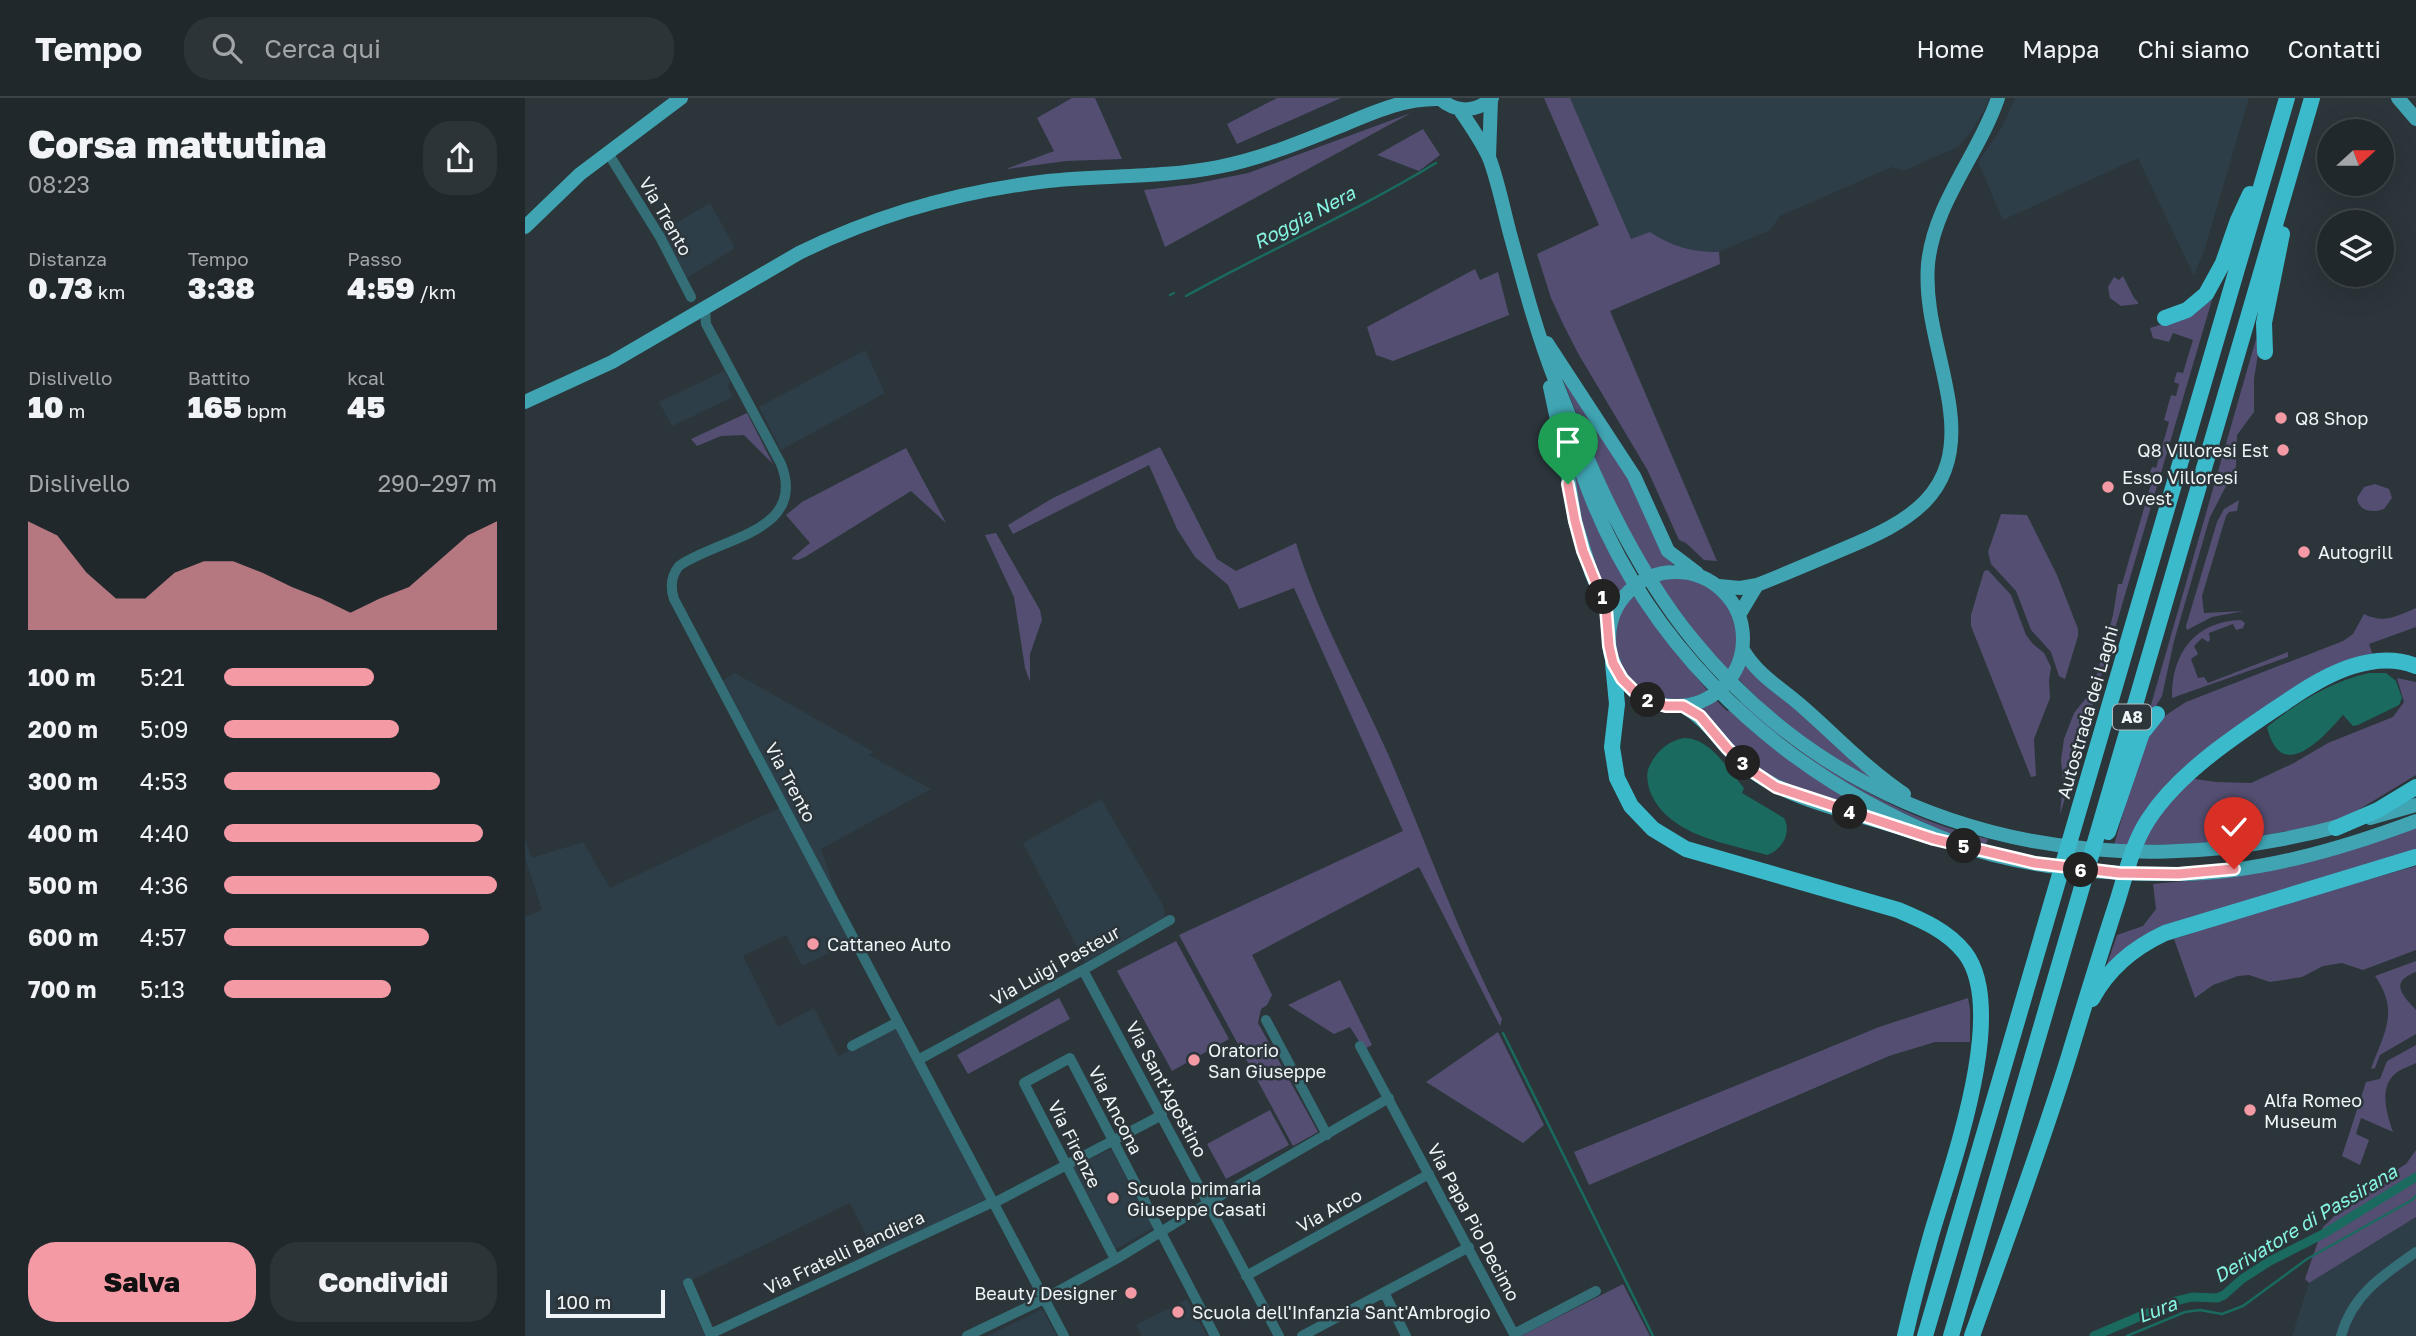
<!DOCTYPE html>
<html lang="it">
<meta charset="utf-8">
<style>
:root{--surface:#20282c;--page:#2d3438;--text:#f1f3f6;--muted:#a2a6a9;--line:#3d4448;--accent:#f49aa4}
body{margin:0;font-family:"Golos Text",sans-serif;background:var(--page);color:var(--text);height:100vh;display:flex;flex-direction:column;font-size:26px;white-space:nowrap}
*{box-sizing:border-box;margin:0}
p{font-size:23px;color:var(--muted)}
.icon{flex:none;width:38px;height:38px;fill:none;stroke:currentColor;stroke-width:2;stroke-linecap:round;stroke-linejoin:round}
.map{position:relative;flex:1;overflow:hidden}
.details{display:flex;flex-direction:column;background:var(--surface);width:525px}
.details>*{flex:none}
.needle{width:46px;rotate:69deg}
.fabs{position:absolute;left:1792px;top:21px;display:grid;gap:14px}
.fabs a{display:grid;place-items:center;width:77px;height:77px;border-radius:50%;background:var(--surface);box-shadow:0 7px 28px #0002,0 0 0 2px var(--line);font-size:35px}
.scale{position:absolute;left:21px;bottom:18px;width:119px;box-sizing:border-box;padding-left:7px;border:4px solid #eef4f7;border-top:0;font-size:19px;line-height:24px;white-space:nowrap;color:#eef4f7;-webkit-text-stroke:5px #2b353a;paint-order:stroke}
.pin{position:absolute;display:grid;place-items:center;width:60px;height:60px;color:#fff;margin:-72px -30px;border-radius:50% 50% 50% 0;rotate:-45deg;box-shadow:0 0 7px #0007}
.pin .icon{rotate:45deg}
.km{position:absolute;width:35px;height:35px;margin:-18px;border-radius:50%;background:#222;color:#fff;font-size:19px;line-height:35px;text-align:center}
.round{display:grid;place-items:center;flex:none;width:74px;height:74px;border-radius:28px;background:var(--page)}
.summary{display:flex;align-items:center;justify-content:space-between;height:119px;padding:0 28px}
h1{font-size:38px;font-weight:800;line-height:52px}
.stats{display:grid;grid-template-columns:repeat(3,1fr);gap:10px;height:119px;padding:7px 28px}
.stats div{display:grid;align-content:center}
.stats b{font-size:30px;font-weight:800}
.stats small{font-size:19px;font-weight:400}
.stats p{font-size:19px}
.chart{height:196px;padding:14px 28px}
.chart p{display:flex;justify-content:space-between}
.chart svg{width:100%;height:126px;margin-top:7px;fill:var(--accent);opacity:.7}
.cta{display:flex;gap:14px;margin-top:auto;padding:14px 28px}
.cta a{flex:1;height:80px;border-radius:28px;background:var(--accent);color:#111;font-size:28px;font-weight:800;line-height:80px;text-align:center}
.cta a+a{background:var(--page);color:var(--text)}
ul{padding:0 28px;list-style:none;font-size:23px}
li{display:grid;grid-template-columns:112px 84px 1fr;align-items:center;height:52px}
li i{height:18px;border-radius:9px;background:var(--accent)}
header{display:flex;align-items:center;gap:42px;box-sizing:border-box;height:98px;padding:0 35px;background:var(--surface);border-bottom:2px solid var(--line)}
header strong{font-size:33px}
nav{display:flex;gap:38px;margin-inline-start:auto;font-size:24px}
.search{width:490px;height:63px;background:var(--page);display:flex;align-items:center;gap:18px;box-sizing:border-box;padding:0 24px;border-radius:28px;color:var(--muted);font-size:26px}
main{display:flex;flex:1;min-height:0}
.map>svg:first-child{display:block}
.built{fill:#2e3e48}
.green{fill:#544f72}
.water{fill:#1a6a5f}
.lines{fill:none;stroke-linecap:round;stroke-linejoin:round}
.stream{stroke:#1a6a5f;stroke-width:2.5}
.canal{stroke:#1a6a5f;stroke-width:9}
.minor{stroke:#346e77;stroke-width:10}
.major{stroke:#40a4b2;stroke-width:14}
.highway{stroke:#3bbacb;stroke-width:16}
.route-casing{stroke:#fff;stroke-width:14}
.route{stroke:#f49aa4;stroke-width:9}
.poi-dot{fill:#f49aa4;stroke:#2b353a;stroke-width:2.5}
.labels{text-anchor:middle;dominant-baseline:central;stroke-width:5;stroke-linejoin:round;paint-order:stroke}
.shield{fill:#2b353a;stroke:#b4bbbe;stroke-width:2}
.shield-label{font-size:16px;font-weight:bold;fill:#eef4f7}
.street-label{font-size:18px;fill:#eef4f7;stroke:#2b353a}
.poi-label{font-size:18px;fill:#eef4f7;stroke:#2b353a;text-anchor:start}
.water-label{font-size:19px;font-style:italic;fill:#86f5e2;stroke:#2b353a}
</style>
<header>
<strong>Tempo</strong>
<div class="search"><svg class="icon" aria-label="search" viewBox="0 0 24 24"><circle cx="10" cy="10" r="6"/><path d="M15 15l6 6"/></svg>Cerca qui</div>
<nav><a>Home</a><a>Mappa</a><a>Chi siamo</a><a>Contatti</a></nav>
</header>
<main>
<section class="details">
<div class="summary"><div><h1>Corsa mattutina</h1><p>08:23</p></div><a class="round"><svg class="icon" aria-label="share" viewBox="0 0 24 24"><path d="M12 15V3M7 8l5-5 5 5M5 13v7h14v-7"/></svg></a></div>
<div class="stats">
<div><p>Distanza</p><b>0.73<small> km</small></b></div>
<div><p>Tempo</p><b>3:38</b></div>
<div><p>Passo</p><b>4:59<small> /km</small></b></div>
</div>
<div class="stats">
<div><p>Dislivello</p><b>10<small> m</small></b></div>
<div><p>Battito</p><b>165<small> bpm</small></b></div>
<div><p>kcal</p><b>45</b></div>
</div>
<div class="chart"><p><span>Dislivello</span>290–297 m</p>
<svg viewBox="0 0 160 44" preserveAspectRatio="none"><path d="M0 44V6L10 11L20 24L30 33L40 33L50 24L60 20L70 20L80 24L90 29L100 33L110 38L120 33L130 29L140 20L150 11L160 6V44z"/></svg>
</div>
<ul>
<li><b>100 m</b>5:21<i style="width:55%"></i></li>
<li><b>200 m</b>5:09<i style="width:64%"></i></li>
<li><b>300 m</b>4:53<i style="width:79%"></i></li>
<li><b>400 m</b>4:40<i style="width:95%"></i></li>
<li><b>500 m</b>4:36<i style="width:100%"></i></li>
<li><b>600 m</b>4:57<i style="width:75%"></i></li>
<li><b>700 m</b>5:13<i style="width:61%"></i></li>
</ul>
<div class="cta"><a>Salva</a><a>Condividi</a></div>
</section>
<div class="map">
<svg width="1891" height="1238" viewBox="0 0 1891 1238">
<rect width="100%" height="100%" fill="#2b353a"/>
<!-- built -->
<path class="built" d="M1045,0H1466L1446,34L1433,49L1378,73L1367,69L1255,118L1245,132L1194,154H1178L1166,153L1139,143L1106,142Z
M1490,0H1724L1680,150L1669,178L1613,60L1478,122L1453,64L1477,29Z
M185,105L210,150L162,180L136,134Z
M340,252L360,295L256,352L234,309Z
M199,273L205,283L203,289L208,299L147,328L134,304Z
M210,575L349,654L344,657L406,691L296,751L327,844L277,868L261,837L218,858L253,929L289,910L313,958L373,929L462,1102L350,1155L325,1105L157,1187L180,1238H0V819L17,812L0,760V742L7,760L58,744L85,790L263,706L198,582Z
M576,701L638,807L640,819L560,864L498,745Z
M586,1051L628,1130L591,1151L548,1069Z
M1891,1119V1238H1767L1784,1185Z
M662,1201L682,1238H617L611,1227Z
M517,1211L532,1238H463Z"/>
<!-- green -->
<path class="green" d="M547,0H570L597,61L541,63L481,71L529,53L512,20Z
M752,0H816L712,46L702,26Z
M1019,0H1045L1106,141L1125,134C1148,149 1167,154 1194,154L1195,166L1085,213L1192,463L1179,462L1161,445L1154,442L1123,373L1054,257L1039,228L1026,200L1012,156L1074,127Z
M886,15L640,149L619,92L669,86L723,75Z
M898,31L915,57L894,73L852,57Z
M950,171L955,182L973,174L984,217L868,263L851,257L842,229Z
M1598,178L1609,200L1613,204V206L1596,208L1585,200L1583,189L1589,179L1594,182Z
M1687,202L1535,717L1538,683L1536,662L1539,641L1549,615L1565,595L1572,576L1588,517L1593,486H1597L1629,376L1625,374L1627,369L1631,370L1644,324L1639,322L1646,297L1651,298L1654,286L1649,284L1652,274L1658,275L1668,242L1648,235L1644,244L1628,240L1625,230L1663,218Z
M1731,241L1735,243L1729,281V314L1712,337L1711,369L1685,419L1649,543L1637,598L1628,613L1624,614Z
M1035,275L1085,347L1151,466L1125,472L1098,429Z
M222,315L248,366L219,337L196,338L172,348L166,341Z
M635,349L692,461L711,473L771,445C793,518 832,586 863,656C901,744 933,835 977,921L975,928L894,769L727,857L747,897L742,907L736,911L733,925L793,1034L768,1048L654,837L878,733L769,490L714,511L703,487L670,459L652,431L624,367L488,436L483,427L528,400Z
M381,350L421,425L386,393L280,459L273,462L266,461L285,445L261,417L277,404Z
M1047,364L1104,485L1093,496L1087,507L1062,454Z
M1850,386L1864,391L1867,400L1859,411C1848,415 1834,414 1832,400L1839,389Z
M1714,402L1712,413L1704,414L1701,418L1677,498L1679,515L1719,513L1687,519L1662,532L1661,528L1692,424L1699,411Z
M1476,416L1502,417L1532,477L1553,531V538L1540,581L1534,578L1526,554L1506,532L1491,493L1466,466L1463,454Z
M471,435L515,512L517,522L505,556V584L500,570L489,499L460,437Z
M1463,472L1486,497L1501,537L1508,546L1519,555L1526,569L1524,583L1525,600L1509,641L1511,678L1506,679L1446,528V517L1459,473Z
M1140,478C1196,476 1231,521 1205,573L1189,560L1131,481Z
M1109,494L1142,544L1183,593C1169,599 1155,604 1140,601C1088,592 1076,530 1109,494Z
M1891,510V529L1844,546L1849,560L1671,663L1606,747H1589L1619,642L1629,625L1661,604L1818,543L1828,536L1839,516C1859,526 1872,518 1891,510Z
M1716,522L1720,525L1718,530L1711,532L1708,526L1684,535L1685,542L1683,544L1677,540L1669,548L1673,556L1666,561L1673,580L1679,579L1683,585L1763,554V559L1647,600C1646,556 1670,523 1716,522Z
M1219,565L1361,692L1263,630L1212,580Z
M1872,580L1891,584V677L1820,720L1793,727L1694,746L1616,747L1622,733L1664,680L1691,684L1726,685L1767,666L1803,645L1868,619L1879,604Z
M1190,601L1202,613L1205,612L1269,666L1328,703L1355,717C1310,704 1263,694 1225,665C1206,650 1194,625 1173,611Z
M1218,603C1285,667 1372,720 1463,741L1461,746L1422,735L1324,690L1212,606Z
M1891,729V755L1638,832L1576,884L1592,837L1618,828L1631,811L1628,786L1712,778Z
M1891,768V852L1838,872L1817,865L1798,868L1777,879L1745,884L1724,877L1713,878L1688,887L1670,900L1649,841L1743,810Z
M651,843L704,941L647,973L592,873Z
M1891,863V874C1864,884 1877,897 1891,912V936L1855,957L1850,970L1846,971C1859,934 1875,914 1850,878Z
M815,882L847,947L839,951L825,929L809,936L763,907Z
M534,900L545,921L443,976L432,957Z
M1443,900L1445,911V944H1410L1364,958L1064,1087L1049,1054L1354,929Z
M973,934L1019,1027L998,1045L901,984Z
M1891,947V965C1885,968 1876,971 1871,975C1853,990 1862,1016 1868,1034L1836,1020L1831,1036L1844,1042L1835,1067L1817,1058L1841,984L1855,981L1862,963Z
M745,1012L764,1047L701,1081L682,1046Z
M1891,1052V1119L1784,1185L1780,1181L1798,1129L1829,1099L1881,1066Z
M1098,1186L1125,1238H996Z"/>
<!-- water -->
<path class="water" d="M1844,575H1861L1871,583L1877,600L1874,607L1833,627L1828,628L1818,617C1796,642 1756,686 1742,629C1771,605 1807,583 1844,575Z
M1159,640C1186,640 1203,672 1219,690L1217,695L1259,720C1267,735 1257,752 1242,757C1201,745 1145,738 1126,696C1122,685 1120,674 1126,665C1134,651 1144,643 1159,640Z"/>
<g class="lines">
<!-- stream -->
<path class="stream" d="M645,197L649,195
M661,198C744,152 830,114 911,65
M978,935L1128,1238
M1602,1238L1660,1214L1675,1212L1697,1216L1718,1208L1782,1161L1887,1102L1891,1098"/>
<!-- canal -->
<path class="canal" d="M1569,1238L1651,1203L1667,1199L1692,1200L1699,1197L1717,1181L1745,1163L1800,1135L1891,1079"/>
<!-- minor -->
<path class="minor" d="M83,55L135,139L166,199
M180,211L181,226L256,366C283,434 194,440 154,468C146,478 145,489 149,501L539,1238
M558,872L754,1238
M741,922L802,1037
M327,948L373,924
M835,948L989,1236L1071,1193
M393,962L558,872L645,822
M469,1105L637,1017
M590,1161L499,985L545,960L690,1238
M721,1178L904,1076
M163,1185L186,1238
M859,1194L881,1238
M185,1236L468,1104
M442,1238L519,1201L593,1160L683,1105L864,1000
M777,1238L944,1149
M1816,1238C1827,1197 1858,1177 1891,1154"/>
<!-- major -->
<path class="major" d="M914,0C931,15 950,15 967,0
M1873,0L1891,21
M935,12C945,27 958,45 965,62C973,84 978,109 984,132C998,183 1011,233 1030,282C1066,373 1106,466 1168,542C1330,741 1582,793 1822,726
M964,60L966,1
M0,129L55,76L156,0
M1022,245L1109,378L1143,453L1172,475
M1025,289L1040,359L1050,423L1066,474L1081,510L1084,526
M0,304L87,264L274,155C353,116 436,93 523,83C579,77 637,80 693,69C734,61 774,45 813,29C847,15 878,0 915,1
M1044,332C1096,529 1245,675 1433,746C1497,770 1584,777 1653,776C1734,775 1816,751 1891,723
M1084 541a67 67 0 1 1 134 0a67 67 0 1 1-134 0Z
M1194,488L1215,490L1232,487C1260,476 1288,464 1316,452C1384,424 1436,397 1425,312C1419,263 1399,216 1403,166C1409,105 1454,56 1473,0
M1214,517L1232,487
M1218,552C1233,578 1258,591 1280,611C1313,640 1342,671 1379,696
M1158,608C1187,625 1198,651 1224,671C1264,703 1338,717 1388,734
M1845,720L1891,707"/>
<!-- highway -->
<path class="highway" d="M1640,220L1662,212L1681,196L1698,165L1713,122L1725,96
M1740,254L1739,225L1757,136
M1088,565L1092,606L1087,649L1092,680L1106,708L1128,731L1161,751L1373,812C1397,822 1423,833 1440,855C1484,913 1426,1069 1407,1134C1397,1169 1388,1203 1380,1238
M1811,730L1853,712L1891,689
M1583,734L1617,635L1632,616
M1567,901C1583,871 1610,849 1640,835L1891,759
M1400,1238L1762,0
M1426,1238L1787,0
M1447,1238C1480,1145 1515,1052 1544,958C1560,905 1576,853 1593,801C1601,775 1608,745 1623,722C1656,671 1718,633 1768,599C1802,576 1849,551 1891,568"/>
</g>
<g class="lines">
<defs>
<path id="route" d="M1043,386L1050,423L1058,453L1081,510L1084,548L1088,565L1097,581L1109,593L1124,603L1141,608H1158L1175,618L1202,650L1224,671L1251,689L1409,741L1510,765L1594,775L1653,776L1709,771"/>
</defs>
<!-- route casing -->
<use href="#route" class="route-casing"/>
<!-- route -->
<use href="#route" class="route"/>
</g>
<!-- markers -->
<g class="poi-dot">
<circle cx="1756" cy="320" r="7"/>
<circle cx="1758" cy="352" r="7"/>
<circle cx="1583" cy="389" r="7"/>
<circle cx="1779" cy="454" r="7"/>
<circle cx="288" cy="846" r="7"/>
<circle cx="669" cy="962" r="7"/>
<circle cx="1725" cy="1012" r="7"/>
<circle cx="588" cy="1100" r="7"/>
<circle cx="606" cy="1195" r="7"/>
<circle cx="653" cy="1214" r="7"/>
</g>
<g class="labels">
<!-- shield labels -->
<rect class="shield" x="1588" y="606.5" width="38" height="25" rx="5"/>
<g class="shield-label">
<text x="1607" y="619">A8</text>
</g>
<!-- street labels -->
<g class="street-label">
<text transform="translate(141 118) rotate(60)">Via Trento</text>
<text transform="translate(1562 614) rotate(-74)">Autostrada dei Laghi</text>
<text transform="translate(266 684) rotate(62)">Via Trento</text>
<text transform="translate(530 867) rotate(-29)">Via Luigi Pasteur</text>
<text transform="translate(642 991) rotate(62)">Via Sant'Agostino</text>
<text transform="translate(591 1012) rotate(63)">Via Ancona</text>
<text transform="translate(550 1046) rotate(63)">Via Firenze</text>
<text transform="translate(804 1112) rotate(-29)">Via Arco</text>
<text transform="translate(949 1124) rotate(62)">Via Papa Pio Decimo</text>
<text transform="translate(319 1154) rotate(-25)">Via Fratelli Bandiera</text>
</g>
<!-- poi labels -->
<g class="poi-label">
<text x="1770" y="320">Q8 Shop</text>
<text x="1744" y="352" text-anchor="end">Q8 Villoresi Est</text>
<text x="1597" y="379">Esso Villoresi<tspan x="1597" dy="21">Ovest</tspan></text>
<text x="1793" y="454">Autogrill</text>
<text x="302" y="846">Cattaneo Auto</text>
<text x="683" y="952">Oratorio<tspan x="683" dy="21">San Giuseppe</tspan></text>
<text x="1739" y="1002">Alfa Romeo<tspan x="1739" dy="21">Museum</tspan></text>
<text x="602" y="1090">Scuola primaria<tspan x="602" dy="21">Giuseppe Casati</tspan></text>
<text x="592" y="1195" text-anchor="end">Beauty Designer</text>
<text x="667" y="1214">Scuola dell'Infanzia Sant'Ambrogio</text>
</g>
<!-- water labels -->
<g class="water-label">
<text transform="translate(779 119) rotate(-28)">Roggia Nera</text>
<text transform="translate(1780 1125) rotate(-31)">Derivatore di Passirana</text>
<text transform="translate(1632 1211) rotate(-21)">Lura</text>
</g>
</g>
</svg>
<div class="fabs">
<a><svg class="needle" viewBox="-14 -14 28 28"><path d="M0-13l5 13h-10z" fill="#e53935"/><path d="M0 13l5-13h-10z" fill="#a2a6a9"/></svg></a>
<a><svg class="icon" aria-label="layers" viewBox="0 0 24 24"><path d="M12 4l9 5-9 5-9-5zM3 14l9 5 9-5"/></svg></a>
</div>
<div class="scale">100 m</div>
<div class="pin" style="left:1043px;top:386px;background:#1e9e55"><svg class="icon" aria-label="arrive" viewBox="0 0 24 24"><path d="M6 21V4h12l-3 4 3 4H6"/></svg></div>
<div class="pin" style="left:1709px;top:771px;background:#d93025"><svg class="icon" aria-label="check" viewBox="0 0 24 24"><path d="M5 12l5 5 9-10"/></svg></div>
<b class="km" style="left:1078px;top:499px">1</b>
<b class="km" style="left:1123px;top:602px">2</b>
<b class="km" style="left:1218px;top:665px">3</b>
<b class="km" style="left:1325px;top:714px">4</b>
<b class="km" style="left:1439px;top:748px">5</b>
<b class="km" style="left:1556px;top:772px">6</b>
</div>
</main>
